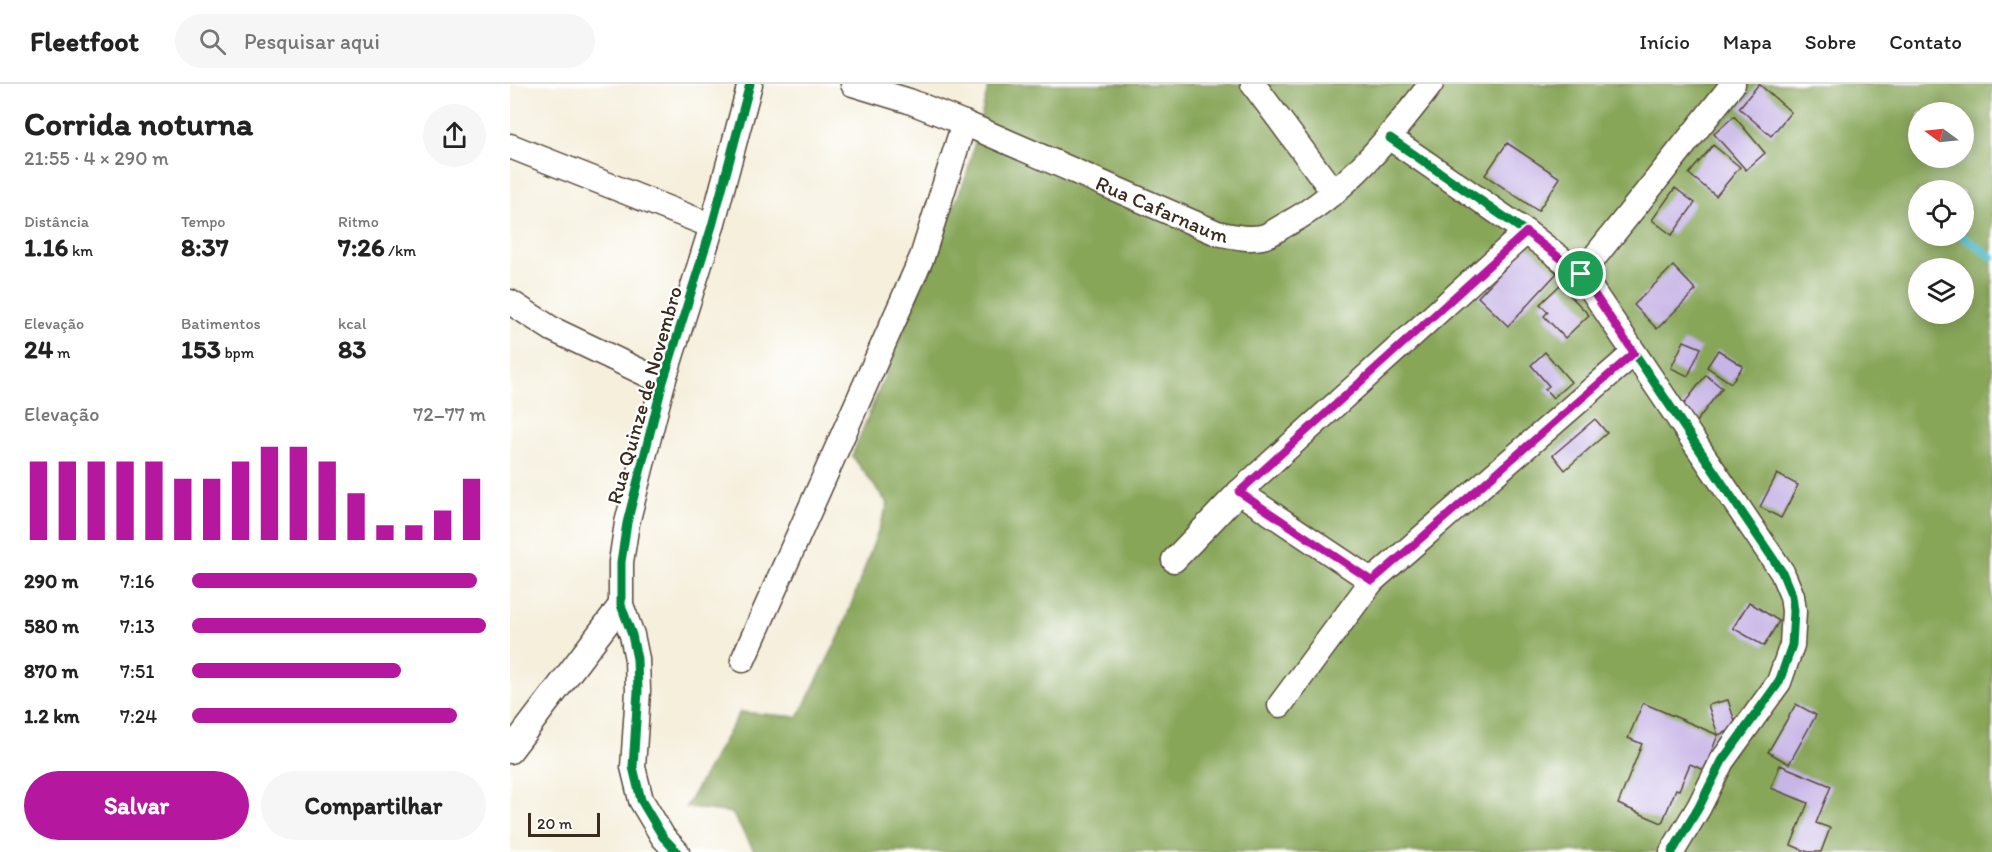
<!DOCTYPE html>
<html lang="pt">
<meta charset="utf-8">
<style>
:root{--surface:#fff;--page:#f6f6f6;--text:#222;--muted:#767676;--line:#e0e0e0;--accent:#b5179e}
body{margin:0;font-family:Itim,sans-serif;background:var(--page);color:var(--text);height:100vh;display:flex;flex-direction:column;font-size:22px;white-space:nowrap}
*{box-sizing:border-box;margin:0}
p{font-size:20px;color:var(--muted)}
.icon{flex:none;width:33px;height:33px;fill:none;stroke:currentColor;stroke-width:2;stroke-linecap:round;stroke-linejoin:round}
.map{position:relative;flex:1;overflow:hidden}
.side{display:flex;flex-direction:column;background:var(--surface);width:510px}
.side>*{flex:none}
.needle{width:39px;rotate:285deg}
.tools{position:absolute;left:1398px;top:18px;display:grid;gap:12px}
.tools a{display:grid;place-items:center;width:66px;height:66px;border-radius:50%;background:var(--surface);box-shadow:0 3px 15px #0003;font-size:30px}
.scale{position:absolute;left:18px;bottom:15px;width:72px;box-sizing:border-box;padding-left:6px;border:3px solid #3b2a1e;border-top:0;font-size:16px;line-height:21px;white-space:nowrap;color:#3b2a1e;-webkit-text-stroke:4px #fff;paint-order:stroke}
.pin{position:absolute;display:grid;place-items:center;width:51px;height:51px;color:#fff;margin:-26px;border:3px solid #fff;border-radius:50%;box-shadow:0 2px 6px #0007}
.round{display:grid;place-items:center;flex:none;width:63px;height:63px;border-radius:32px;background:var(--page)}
.head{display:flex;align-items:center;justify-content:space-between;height:102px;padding:0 24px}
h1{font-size:33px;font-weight:700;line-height:45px}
.stats{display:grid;grid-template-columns:repeat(3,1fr);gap:9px;height:102px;padding:6px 24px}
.stats div{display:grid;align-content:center}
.stats b{font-size:26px;font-weight:700}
.stats small{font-size:16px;font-weight:400}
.stats p{font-size:16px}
.chart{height:168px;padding:12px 24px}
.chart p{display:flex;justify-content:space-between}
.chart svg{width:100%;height:108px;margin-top:6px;stroke:var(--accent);stroke-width:6}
.cta{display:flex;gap:12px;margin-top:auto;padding:12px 24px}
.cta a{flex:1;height:69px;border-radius:36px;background:var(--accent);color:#fff;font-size:24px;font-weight:700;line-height:69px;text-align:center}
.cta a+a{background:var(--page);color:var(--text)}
ul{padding:0 24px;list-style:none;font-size:20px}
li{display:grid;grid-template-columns:96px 72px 1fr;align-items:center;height:45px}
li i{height:15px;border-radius:8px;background:var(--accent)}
header{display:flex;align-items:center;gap:36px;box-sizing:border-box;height:84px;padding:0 30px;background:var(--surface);border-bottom:2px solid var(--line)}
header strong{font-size:28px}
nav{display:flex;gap:33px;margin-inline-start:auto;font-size:21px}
.search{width:420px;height:54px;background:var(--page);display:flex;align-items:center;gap:15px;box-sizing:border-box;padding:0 21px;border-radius:33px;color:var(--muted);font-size:22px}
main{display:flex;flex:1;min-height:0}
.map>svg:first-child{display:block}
.forest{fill:#87a659;stroke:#61683c;stroke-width:1.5;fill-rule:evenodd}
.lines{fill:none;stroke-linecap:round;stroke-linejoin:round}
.stream{stroke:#4db9c8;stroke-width:8}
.building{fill:#c7b5e6}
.street-casing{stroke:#57483a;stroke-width:27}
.street{stroke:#fff;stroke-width:24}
.cycleway-casing{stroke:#fff;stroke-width:13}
.cycleway{stroke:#00873e;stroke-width:9}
.route-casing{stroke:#fff;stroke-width:12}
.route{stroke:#b5179e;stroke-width:8}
.labels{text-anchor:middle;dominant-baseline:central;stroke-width:4.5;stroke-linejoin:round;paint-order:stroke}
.street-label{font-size:21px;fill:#3b2a1e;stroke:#fff}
</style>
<header>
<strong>Fleetfoot</strong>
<div class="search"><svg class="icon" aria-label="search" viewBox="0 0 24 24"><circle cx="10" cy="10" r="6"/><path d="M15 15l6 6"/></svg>Pesquisar aqui</div>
<nav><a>Início</a><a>Mapa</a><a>Sobre</a><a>Contato</a></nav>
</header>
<main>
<section class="side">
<div class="head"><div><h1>Corrida noturna</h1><p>21:55 · 4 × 290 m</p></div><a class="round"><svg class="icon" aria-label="share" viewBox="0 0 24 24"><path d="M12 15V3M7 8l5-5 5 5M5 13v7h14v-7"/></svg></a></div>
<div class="stats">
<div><p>Distância</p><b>1.16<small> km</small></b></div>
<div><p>Tempo</p><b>8:37</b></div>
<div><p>Ritmo</p><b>7:26<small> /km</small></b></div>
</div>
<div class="stats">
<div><p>Elevação</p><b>24<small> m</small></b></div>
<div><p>Batimentos</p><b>153<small> bpm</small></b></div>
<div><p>kcal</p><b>83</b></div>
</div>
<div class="chart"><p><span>Elevação</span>72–77 m</p>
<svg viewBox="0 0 160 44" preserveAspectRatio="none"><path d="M5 44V12M15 44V12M25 44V12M35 44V12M45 44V12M55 44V19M65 44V19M75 44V12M85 44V6M95 44V6M105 44V12M115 44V25M125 44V38M135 44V38M145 44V32M155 44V19"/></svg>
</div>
<ul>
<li><b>290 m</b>7:16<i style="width:97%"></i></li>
<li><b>580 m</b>7:13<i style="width:100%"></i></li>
<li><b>870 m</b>7:51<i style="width:71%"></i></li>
<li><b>1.2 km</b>7:24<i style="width:90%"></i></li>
</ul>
<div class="cta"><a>Salvar</a><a>Compartilhar</a></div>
</section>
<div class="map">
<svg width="1482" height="768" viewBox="0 0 1482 768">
<rect width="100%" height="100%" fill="#fff"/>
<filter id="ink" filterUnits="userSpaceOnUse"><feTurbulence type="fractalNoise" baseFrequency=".0167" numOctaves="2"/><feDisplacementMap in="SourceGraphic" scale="12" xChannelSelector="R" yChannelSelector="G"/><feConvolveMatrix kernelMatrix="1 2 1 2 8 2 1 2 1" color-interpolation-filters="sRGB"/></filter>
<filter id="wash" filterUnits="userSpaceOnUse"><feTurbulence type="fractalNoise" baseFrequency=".008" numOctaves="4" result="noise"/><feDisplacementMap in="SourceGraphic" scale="24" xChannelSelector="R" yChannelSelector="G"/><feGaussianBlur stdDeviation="1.35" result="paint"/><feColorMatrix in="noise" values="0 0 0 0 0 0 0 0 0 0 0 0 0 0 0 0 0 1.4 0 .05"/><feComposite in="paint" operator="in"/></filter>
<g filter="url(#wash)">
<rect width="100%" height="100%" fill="#f5efdc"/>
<!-- forest -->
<path class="forest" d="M479,0H1482V768H245L222,729L176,723L230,628L288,633L330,551L378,420L342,372L457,90ZM1408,28H1454V74H1408ZM1408,106H1454V152H1408ZM1408,184H1454V230H1408Z"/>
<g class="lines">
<!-- stream -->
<path class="stream" d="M1452,152L1482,173"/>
</g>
<g id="blocks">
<!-- building -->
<path class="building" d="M1249,0L1281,28L1261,52L1229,24Z
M1224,32L1255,69L1236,86L1204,50Z
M997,59L1050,94L1028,127L975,91Z
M1203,61L1230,83L1206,112L1179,90Z
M1165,104L1185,119L1162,151L1142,136Z
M1017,161L1047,189L998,242L968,213Z
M1163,182L1186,206L1147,245L1124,221Z
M1050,201L1079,231L1055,254L1034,232L1038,228L1030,220Z
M1174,257L1191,264L1178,292L1161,284Z
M1208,266L1233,282L1221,299L1197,283Z
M1035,268L1061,298L1043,314L1035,305L1039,302L1021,281Z
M1196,291L1212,304L1186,338L1170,325Z
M1085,335L1097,349L1055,386L1043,371Z
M1267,390L1288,401L1271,434L1250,423Z
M1239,518L1269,537L1254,562L1223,544Z
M1218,616L1227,644L1208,651L1198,621Z
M1133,619L1208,651L1194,686L1180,680L1169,706L1166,705L1152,739L1108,720L1132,660L1118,654Z
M1286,620L1306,631L1279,680L1258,668Z
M1270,681L1321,702L1306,739L1320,744L1311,768H1298L1281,761L1298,719L1261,704Z"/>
</g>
</g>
<g filter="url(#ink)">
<use href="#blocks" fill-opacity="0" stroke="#57483a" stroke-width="1.5"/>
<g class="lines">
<defs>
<g id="street">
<path id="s1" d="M343,0L399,17L454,39L707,149C722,152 737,156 752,153C761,151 769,144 777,140C837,108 880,53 921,0"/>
<path d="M743,0L824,109"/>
<path d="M880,54L1016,148L1071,190L1272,488L1282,512L1284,527L1282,561L1269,598L1212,677L1189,723L1162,768"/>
<path d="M0,62L202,142"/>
<path d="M1071,190L1223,0"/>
<path d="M0,218L42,245L153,298"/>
<path d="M729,408L862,497"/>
<path d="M664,476L729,408L1016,148"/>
<path d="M233,576L412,173L454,39"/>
<path d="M770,621L862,497L1124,269"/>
<path d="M0,667L111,521"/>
<path d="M167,768L153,753L131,716L123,683L128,607L127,575L122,551L111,521V478L117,439L153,298L202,142L240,0"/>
</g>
</defs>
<!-- street casing -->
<use href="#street" class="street-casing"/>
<!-- street -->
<use href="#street" class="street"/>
<defs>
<path id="cycleway" d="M880,54L1016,148L1071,190L1272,488L1282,512L1284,527L1282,561L1269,598L1212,677L1189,723L1162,768
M167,768L153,753L131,716L123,683L128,607L127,575L122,551L111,521V478L117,439L153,298L202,142L240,0"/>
</defs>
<!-- cycleway casing -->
<use href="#cycleway" class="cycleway-casing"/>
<!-- cycleway -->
<use href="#cycleway" class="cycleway"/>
</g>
</g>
<g class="lines" filter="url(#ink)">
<defs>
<path id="route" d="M1016,148L1071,190L1124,269L862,497L729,408Z"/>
</defs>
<!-- route casing -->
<use href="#route" class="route-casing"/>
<!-- route -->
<use href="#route" class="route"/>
</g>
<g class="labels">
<!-- street labels -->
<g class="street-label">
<text stroke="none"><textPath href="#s1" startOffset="334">Rua Cafarnaum</textPath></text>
<text transform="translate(134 311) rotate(-74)">Rua Quinze de Novembro</text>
</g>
</g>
</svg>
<div class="tools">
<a><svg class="needle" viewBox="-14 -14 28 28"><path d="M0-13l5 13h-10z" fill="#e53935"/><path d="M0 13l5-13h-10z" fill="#767676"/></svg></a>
<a><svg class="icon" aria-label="locate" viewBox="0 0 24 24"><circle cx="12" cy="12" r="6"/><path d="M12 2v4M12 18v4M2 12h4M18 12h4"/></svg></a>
<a><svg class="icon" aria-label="layers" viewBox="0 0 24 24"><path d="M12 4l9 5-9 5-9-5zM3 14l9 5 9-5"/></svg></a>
</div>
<div class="scale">20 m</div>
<div class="pin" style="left:1071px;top:190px;background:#1e9e55"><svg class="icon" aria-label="arrive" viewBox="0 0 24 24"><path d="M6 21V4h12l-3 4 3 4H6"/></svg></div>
</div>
</main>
